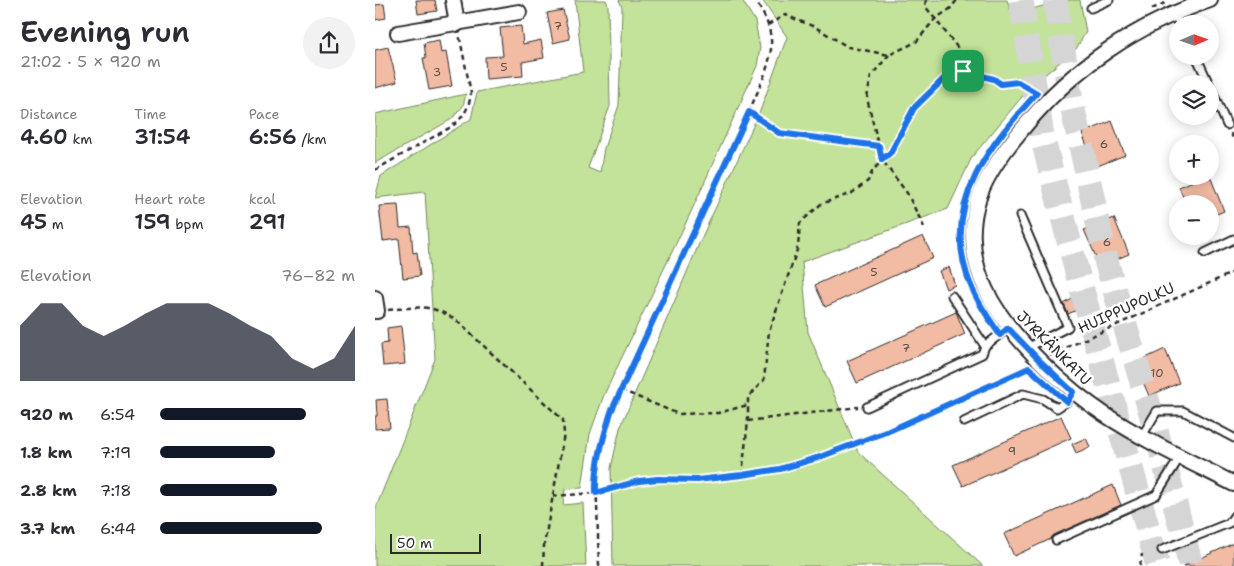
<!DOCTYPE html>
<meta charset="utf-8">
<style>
:root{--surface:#fff;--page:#f2f2f3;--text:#2b2b33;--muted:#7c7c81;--accent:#111827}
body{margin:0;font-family:"Shantell Sans",sans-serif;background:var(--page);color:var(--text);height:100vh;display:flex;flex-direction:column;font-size:19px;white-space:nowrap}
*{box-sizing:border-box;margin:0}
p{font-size:16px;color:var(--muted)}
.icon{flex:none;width:28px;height:28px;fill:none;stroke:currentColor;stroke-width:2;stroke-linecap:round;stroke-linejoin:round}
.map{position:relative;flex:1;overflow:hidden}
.side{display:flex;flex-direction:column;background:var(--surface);width:375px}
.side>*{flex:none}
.needle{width:32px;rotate:88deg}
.buttons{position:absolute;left:794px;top:15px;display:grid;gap:10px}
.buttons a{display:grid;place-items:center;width:50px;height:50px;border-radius:50%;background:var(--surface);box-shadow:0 2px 12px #0003;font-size:25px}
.scale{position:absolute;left:15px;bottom:12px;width:91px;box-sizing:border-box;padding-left:5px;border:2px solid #2b2b2b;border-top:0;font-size:14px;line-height:18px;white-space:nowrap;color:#2b2b2b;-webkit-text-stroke:4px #fff;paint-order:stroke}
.pin{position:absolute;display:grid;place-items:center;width:42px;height:42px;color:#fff;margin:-21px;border-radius:10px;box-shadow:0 2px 8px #0006}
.round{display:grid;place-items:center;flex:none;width:52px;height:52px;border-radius:26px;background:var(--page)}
.head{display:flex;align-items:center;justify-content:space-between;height:85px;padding:0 20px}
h1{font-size:28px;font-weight:600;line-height:38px}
.metrics{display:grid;grid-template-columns:repeat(3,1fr);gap:8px;height:85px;padding:5px 20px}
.metrics div{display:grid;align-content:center}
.metrics b{font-size:21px;font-weight:600}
.metrics small{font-size:14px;font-weight:400}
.metrics p{font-size:14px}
.chart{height:140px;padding:10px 20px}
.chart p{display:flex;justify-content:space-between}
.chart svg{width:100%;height:90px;margin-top:5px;fill:var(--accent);opacity:.7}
ul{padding:0 20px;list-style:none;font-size:16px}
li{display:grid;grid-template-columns:80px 60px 1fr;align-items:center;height:38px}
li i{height:12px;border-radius:6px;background:var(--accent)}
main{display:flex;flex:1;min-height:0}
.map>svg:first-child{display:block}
.green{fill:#c3e29a;stroke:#778662}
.building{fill:#f1bba4;stroke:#2b2b2b}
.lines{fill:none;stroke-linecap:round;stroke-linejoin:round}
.motorway-tunnel{stroke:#d5d5d5;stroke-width:25;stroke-dasharray:25 12;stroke-linecap:butt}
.service-casing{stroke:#2b2b2b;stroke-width:11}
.minor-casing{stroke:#2b2b2b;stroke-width:18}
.path{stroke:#2b2b2b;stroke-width:2.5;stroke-dasharray:5 4;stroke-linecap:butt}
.service{stroke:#fff;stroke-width:7}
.minor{stroke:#fff;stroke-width:14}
.route-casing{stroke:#fff;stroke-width:10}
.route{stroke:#1a73e8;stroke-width:6}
.labels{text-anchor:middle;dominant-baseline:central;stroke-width:5;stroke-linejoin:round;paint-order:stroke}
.number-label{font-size:12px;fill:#5c4f49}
.street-label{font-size:15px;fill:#2b2b2b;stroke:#fff}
</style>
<main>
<section class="side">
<div class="head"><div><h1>Evening run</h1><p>21:02 · 5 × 920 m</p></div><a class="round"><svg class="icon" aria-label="share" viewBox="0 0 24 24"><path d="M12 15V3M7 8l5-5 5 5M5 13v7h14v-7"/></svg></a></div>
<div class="metrics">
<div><p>Distance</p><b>4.60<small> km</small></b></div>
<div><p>Time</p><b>31:54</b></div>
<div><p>Pace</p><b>6:56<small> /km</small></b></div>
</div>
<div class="metrics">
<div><p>Elevation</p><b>45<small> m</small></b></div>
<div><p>Heart rate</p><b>159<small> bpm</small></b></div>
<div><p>kcal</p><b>291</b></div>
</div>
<div class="chart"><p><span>Elevation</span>76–82 m</p>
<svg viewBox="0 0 160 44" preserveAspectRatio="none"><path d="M0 44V17L10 6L20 6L30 17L40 22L50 17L60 11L70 6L80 6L90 6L100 11L110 17L120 22L130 33L140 38L150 33L160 17V44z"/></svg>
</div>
<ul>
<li><b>920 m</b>6:54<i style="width:75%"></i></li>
<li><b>1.8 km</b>7:19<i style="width:59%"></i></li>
<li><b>2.8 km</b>7:18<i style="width:60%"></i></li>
<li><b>3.7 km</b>6:44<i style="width:83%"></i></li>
</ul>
</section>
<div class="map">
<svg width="859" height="566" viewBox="0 0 859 566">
<rect width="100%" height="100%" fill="#fff"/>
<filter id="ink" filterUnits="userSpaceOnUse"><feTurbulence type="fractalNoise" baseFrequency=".02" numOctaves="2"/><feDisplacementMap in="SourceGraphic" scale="10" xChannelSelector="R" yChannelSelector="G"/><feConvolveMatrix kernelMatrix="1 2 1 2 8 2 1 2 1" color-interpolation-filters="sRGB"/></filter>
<g filter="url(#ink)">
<!-- green -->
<path class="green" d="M200,0H231L233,5L235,106L213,168L225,173L229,148L244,105L247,7L244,0H367L380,21L385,48L382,66L316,212L229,395L215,434L207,488L190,489L188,505L208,503L211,566H0V510L60,359L50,192L0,198L6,176L96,119L102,92L208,72Z
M387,0H632L637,15L688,0H705L711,32L701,49L656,86L597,157L573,209L427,262L433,332L483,452L608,566H238L236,468L245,428L327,237L385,111L412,37Z
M91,94L88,106L77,119L0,163V114Z"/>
<!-- building -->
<path class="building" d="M41,0H60L62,11L43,14Z
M9,4L11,18L0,20V5Z
M188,10L195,39L178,43L172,13Z
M146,26L148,44L166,40L169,58L147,62L148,76L111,79L110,57L128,56L125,28Z
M64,40L66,53L71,52L77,86L54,90L48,58H51L49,43Z
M13,47L22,82L0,88V50Z
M737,121L750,155L720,167L707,133Z
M830,176H835L849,211L835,217V204H811L804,187Z
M23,205L25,228L36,227L38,253L42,252L45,276L28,278L24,239L8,241L4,206Z
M739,218L754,254L725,266L709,230Z
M548,236L558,258L450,307L440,285Z
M574,267L580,285L571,289L564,271Z
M697,299L702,310L693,314L689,304Z
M581,312L590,334L482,383L472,361Z
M26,326L30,364L8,366L6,344L13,343L12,328Z
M790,349L804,383L774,396L760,363Z
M12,399L15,428L0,429V416H2L1,400Z
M686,416L696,438L588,486L578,465Z
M711,438L715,447L701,453L697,444Z
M738,485L746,505L679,535L676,539L639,556L629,534Z
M859,543V566H808Z"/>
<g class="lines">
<!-- motorway-tunnel -->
<path class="motorway-tunnel" d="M646,0L667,136L702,272L783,566
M680,0L696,101L732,264L781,430L816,566"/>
<defs>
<path id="service" d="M716,8L734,0
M800,13L804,24
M821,56L834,84
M835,86L852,125
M645,216L693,327L652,348
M830,253L859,239
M577,296L610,346
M492,407L607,354L610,346L633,328
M589,422L648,394L668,399L682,408L691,402L698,392
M767,436L782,411H808L859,438
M681,540L781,495L805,457
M787,550L854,523L859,516"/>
<path id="minor" d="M78,0L82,24
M835,0C762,24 697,68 648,128C631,148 614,170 605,194C580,264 623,321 671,367C689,384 708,400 729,414C770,441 816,462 859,484
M23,33L144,12
M0,298L2,311H0"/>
</defs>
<!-- service casing -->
<use href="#service" class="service-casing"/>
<!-- minor casing -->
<use href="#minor" class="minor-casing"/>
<!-- path -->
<path class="path" d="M551,0L550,6L582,47L588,71L619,79L626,84L643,82L662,93
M777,9L792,2
M393,25L410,15L440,27L473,47L514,55L541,42L560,19L575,9L582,0
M514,55L496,76L492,98L507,160L532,193L549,227
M374,112L405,133L504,146
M856,133L859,141
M0,170L76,127C88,118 94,109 96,93L84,34
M13,310C44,307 56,303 82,321L188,420L189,434L169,545L168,566
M675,355L859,272
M246,390L303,414L343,413L373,405
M373,421L483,407
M367,475L373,421V397L389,380L394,331L423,247L425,223L446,204L477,193L493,181L498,170L516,152L539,108L585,62
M178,496L221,493L264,481L283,479L322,480L405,469L442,458L516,430L653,368
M224,566L221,475L226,447L236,413L374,112C383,89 401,58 395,33C393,21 386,10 380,0
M765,566L767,554"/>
<!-- service -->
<use href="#service" class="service"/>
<!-- minor -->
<use href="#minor" class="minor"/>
</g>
</g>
<g class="lines" filter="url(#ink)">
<defs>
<path id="route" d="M586,62L588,71L619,79L626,84L643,82L662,93C616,143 568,201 592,275C599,297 612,316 625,335L633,328L666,362L698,392L692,402L654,368L516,430L442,458L405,469L367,475L322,480L283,479L264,481L221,493C220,465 228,439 236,412L374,112L404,133L504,146L507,160L516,152L539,108Z"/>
</defs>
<!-- route casing -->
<use href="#route" class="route-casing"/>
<!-- route -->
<use href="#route" class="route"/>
</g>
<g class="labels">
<!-- number labels -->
<g class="number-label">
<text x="183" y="26">7</text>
<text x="129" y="67">5</text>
<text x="62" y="72">3</text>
<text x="729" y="144">6</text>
<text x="732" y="242">6</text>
<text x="499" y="272">5</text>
<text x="531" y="348">7</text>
<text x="782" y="373">10</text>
<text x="637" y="451">9</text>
</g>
<!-- street labels -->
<g class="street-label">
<text transform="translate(751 308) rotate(-24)">HUIPPUPOLKU</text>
<text transform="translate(679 348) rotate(45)">JYRKÄNKATU</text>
</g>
</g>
</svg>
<div class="buttons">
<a><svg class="needle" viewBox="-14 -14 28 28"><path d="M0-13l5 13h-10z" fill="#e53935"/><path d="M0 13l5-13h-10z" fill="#7c7c81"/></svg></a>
<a><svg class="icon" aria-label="layers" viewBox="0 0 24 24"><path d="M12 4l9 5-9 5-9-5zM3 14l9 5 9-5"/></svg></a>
<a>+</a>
<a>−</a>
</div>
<div class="scale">50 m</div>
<div class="pin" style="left:588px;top:71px;background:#1e9e55"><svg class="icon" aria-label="arrive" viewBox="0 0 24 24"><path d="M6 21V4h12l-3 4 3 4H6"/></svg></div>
</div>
</main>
